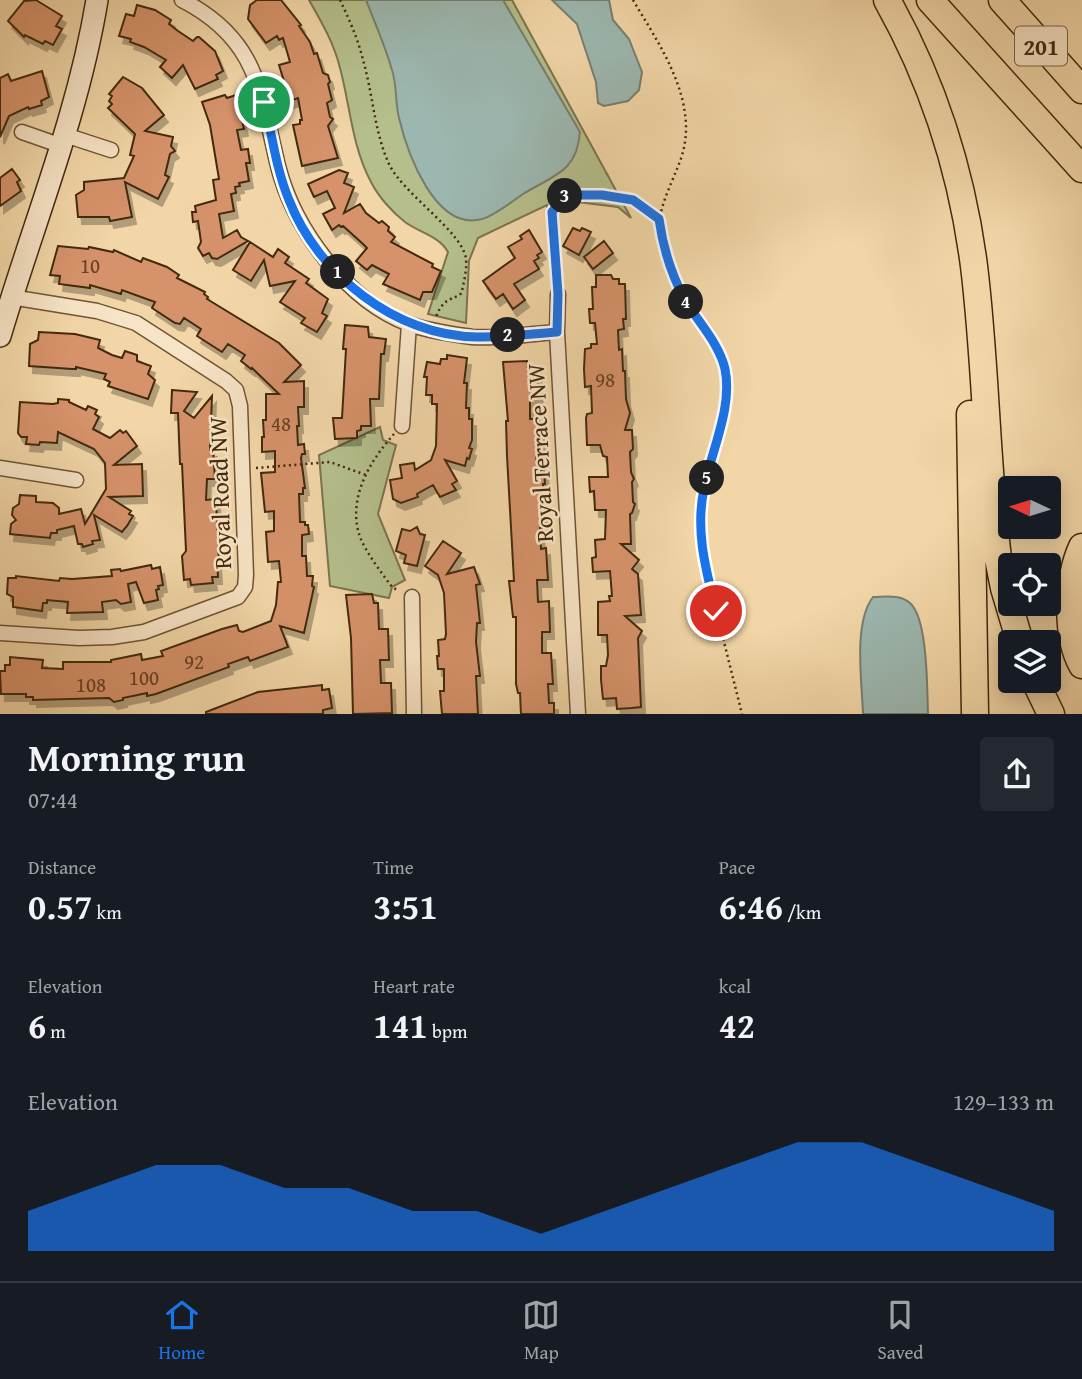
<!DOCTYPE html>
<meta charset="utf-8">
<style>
:root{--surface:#171b24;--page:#242831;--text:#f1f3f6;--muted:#9ea1a6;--line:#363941;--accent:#1a73e8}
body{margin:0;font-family:"Gentium Book Plus",serif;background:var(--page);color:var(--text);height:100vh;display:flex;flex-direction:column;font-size:26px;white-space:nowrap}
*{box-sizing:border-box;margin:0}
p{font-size:23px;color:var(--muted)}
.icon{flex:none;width:38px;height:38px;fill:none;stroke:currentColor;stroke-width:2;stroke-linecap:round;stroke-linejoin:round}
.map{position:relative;height:714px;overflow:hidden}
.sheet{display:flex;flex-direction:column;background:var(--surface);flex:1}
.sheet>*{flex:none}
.needle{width:46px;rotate:274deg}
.controls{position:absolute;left:998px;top:476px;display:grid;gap:14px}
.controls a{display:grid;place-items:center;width:63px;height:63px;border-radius:7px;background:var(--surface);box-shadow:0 4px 18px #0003;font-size:35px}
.pin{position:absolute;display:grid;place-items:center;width:60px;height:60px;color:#fff;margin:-30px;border:4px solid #fff;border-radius:50%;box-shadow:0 2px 7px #0007}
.km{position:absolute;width:35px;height:35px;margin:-18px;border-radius:50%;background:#222;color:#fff;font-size:19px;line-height:35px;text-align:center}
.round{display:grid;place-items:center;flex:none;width:74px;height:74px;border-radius:7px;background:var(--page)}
.headline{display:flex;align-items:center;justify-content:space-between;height:119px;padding:0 28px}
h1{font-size:38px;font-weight:600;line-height:52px}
.stats{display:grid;grid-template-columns:repeat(3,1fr);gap:10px;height:119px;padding:7px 28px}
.stats div{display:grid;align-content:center}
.stats b{font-size:35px;font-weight:600}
.stats small{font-size:19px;font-weight:400}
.stats p{font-size:19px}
.chart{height:196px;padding:14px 28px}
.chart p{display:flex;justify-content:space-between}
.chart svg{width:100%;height:126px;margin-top:7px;fill:var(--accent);opacity:.7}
.tabs{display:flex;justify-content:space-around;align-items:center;height:98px;border-top:2px solid var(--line);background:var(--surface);font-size:19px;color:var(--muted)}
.tabs a{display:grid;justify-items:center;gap:4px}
.tabs .current{color:var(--accent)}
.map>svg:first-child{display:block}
.green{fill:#b4bf8c;stroke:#7c744d;stroke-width:2}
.water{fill:#9cb7af;stroke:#787e6f;stroke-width:2}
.building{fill:#d6926b;stroke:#43290e;stroke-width:2;filter:url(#shadow)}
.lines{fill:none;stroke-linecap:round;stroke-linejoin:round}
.street-casing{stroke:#6f5434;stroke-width:17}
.secondary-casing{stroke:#43290e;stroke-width:24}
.highway-casing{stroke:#43290e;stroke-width:29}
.path{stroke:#43290e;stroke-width:2.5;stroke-dasharray:2 3.5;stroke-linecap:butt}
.street{stroke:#f7e4c6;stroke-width:14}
.secondary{stroke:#f7e4c6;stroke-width:21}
.highway{stroke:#f2d6a7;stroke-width:26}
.route-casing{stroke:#fff;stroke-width:14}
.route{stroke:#1a73e8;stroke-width:9}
.labels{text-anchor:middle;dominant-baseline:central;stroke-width:5;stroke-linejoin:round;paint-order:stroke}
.number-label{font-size:21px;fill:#684325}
.shield{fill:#f7e4c6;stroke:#796145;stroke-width:2}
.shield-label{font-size:23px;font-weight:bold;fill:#43290e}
.street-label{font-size:24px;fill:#43290e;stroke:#f7e4c6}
</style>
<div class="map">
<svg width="1082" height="714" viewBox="0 0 1082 714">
<defs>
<filter id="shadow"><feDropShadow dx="4" dy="7" stdDeviation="0" flood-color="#0004"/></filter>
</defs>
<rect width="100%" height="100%" fill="#f2d6a7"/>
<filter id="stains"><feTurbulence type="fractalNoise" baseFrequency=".00286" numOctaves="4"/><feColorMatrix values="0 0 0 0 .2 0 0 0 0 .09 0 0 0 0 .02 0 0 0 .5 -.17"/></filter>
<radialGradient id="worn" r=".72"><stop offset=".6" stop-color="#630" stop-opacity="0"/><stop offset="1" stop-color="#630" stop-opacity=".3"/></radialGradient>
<!-- green -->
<path class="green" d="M309,0H512L631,218L618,207L569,201L555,214L558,273H551L547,205L478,238L469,261L466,323L428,314L448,252C439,236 420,233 405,222C392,212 378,196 371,182C352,147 350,105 340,68C334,43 321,21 309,0Z
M380,427L383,440L396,445L378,514L405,580L392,587L389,598L330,586L319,455Z"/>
<!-- water -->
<path class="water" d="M366,0H503L580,132C577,172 554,175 523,194C513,201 494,216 482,219C435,232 407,152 399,118C395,102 397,85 392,70C385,46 375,23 366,0Z
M552,0H609L613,20L629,39L642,72L639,90L628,101L604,106L598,103L596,82L577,24Z
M873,597C885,597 900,594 910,603C928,619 927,689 928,714H863C862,682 853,623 873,597Z"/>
<!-- building -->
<path class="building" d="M36,0L62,16L56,26L62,29L53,45L45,41L43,44L25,35L24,37L8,21L24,1Z
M257,0H281L301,25L299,26L310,42L314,54L317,53L323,73L328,75L330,82L328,84L332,100L327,103L330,117L333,119L328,126L338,158L302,166L293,125L300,124V120H302L298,98L290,101L279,65L290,62L283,38L279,40L277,36L266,43L248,19L250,5Z
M137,5L155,10L171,20L169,24L178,31L193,41L197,37H199L215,51L223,71L216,75L218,79L195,89L183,65L172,78L160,67L166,60L144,47L130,42L131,39L119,36L126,14L134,16Z
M42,71L49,97L41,101L42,105L29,109L28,107L9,116L0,137V78L8,74L11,81Z
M123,77L142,88L164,115L145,131L173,137L171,146L175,151L170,154L165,175L169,177L158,199L125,182L132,217L110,221L109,217H78L76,195L84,190V182L124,178L134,156L130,155L135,134L108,108L112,104L109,101L112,96L109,94Z
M225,95L227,98L236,95L244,129L237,130L241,150L248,149L250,163H246L249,181L239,183L240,186L235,187L236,193L231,194L234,211L219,214L223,238L237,230L241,237L248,241L217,259L212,258L209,253L203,256L198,248L201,242L198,221L193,222L192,212H196L195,206L216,200L213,180L219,179L210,125L202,102Z
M12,169L20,180L17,182L21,191L0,206V178Z
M339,170L348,173L344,183L354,187L344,213L360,204L366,213L379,223L382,221L389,227L388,231L395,237L391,242L433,264L432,267L441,271L432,292H423L420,300L383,284L389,274L372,265L367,270L356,261L367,248L363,244L343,226L341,227L339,225L332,230L323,214L335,208L327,191L314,197L308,184Z
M573,228L580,231L582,228L591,232L579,255L563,246Z
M529,230L542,252L537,255L539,258L534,261L539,269L514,284L525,300L513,309L503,294L496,299L483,281L515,258L508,247L522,239L520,236Z
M604,241L613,253L593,269L584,257Z
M250,242L273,257L278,249L289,257L285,263L309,279L306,283L328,299L322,313L327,316L317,332L301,323L305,318L280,302L295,281L270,286L264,260L251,281L233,270Z
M58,246L88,249L89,247L113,252L114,250L141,262L143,258L167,267L179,275L177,278L205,292L204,294L208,297L207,299L279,343L301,365L284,382L304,381V407H298L299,426H297L298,445L304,444L305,454H302L301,458L305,488H303V494H299L300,522H305V525H308L309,534L302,535V556H306L307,576H313L312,586L314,587L304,633L280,626L288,647L250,661L248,657L228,664L229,667L156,694L147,696V693L123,698V700L114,702L109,698L33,700V697H26V694H1L0,671H5V665H10V657L43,660L42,668L63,669V662H111V660L141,654L142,660L163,656L161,651L222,629L237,625L239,631L243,632L271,621L276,605L278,582H281L279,561L268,562L266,532L274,531V511L265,512L261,473L275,472V451L262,452V437H264L263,420H266V394H279L252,368L251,369L241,361L245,355L228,344L222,352L197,336L201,329L184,318L180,324L175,323L152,308L155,302L122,290L121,294L90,285V288L59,284L60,276L50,275Z
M596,275H611L613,279H619V284H625L626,319H623L624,329L618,330L619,350L622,349L623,371H625L626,399L630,413L625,430H632L633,449L630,452L631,472L634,479L632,482L633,502L635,504L632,513L630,514L631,544H621L639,560L632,569L638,574L641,615L625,616L642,631L638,638L641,707L632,708L617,709L616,698L603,699L601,680V666H606L608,655L607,635H598V602L610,601L609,596H612L610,571L593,572L592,558L596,557L595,540L605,539L606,510H595L594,491L590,492L589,477H608L607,457L603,456L600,445H587L586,418L587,414L592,413L591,386L585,387L584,369L585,349L591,348V344H597L595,323H590L589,309H593L592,287H596Z
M345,325L368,327L369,337L386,339L384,354H381L379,399H370L371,426H361V430L357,431V438L335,439L333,418H342L346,349H343Z
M39,332L75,334L100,340L98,348L112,355L122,358L125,351L137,355V361L151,366L148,374L155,380L148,399L108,386L110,382L104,379L106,374L76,367V369H72L29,366L30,344L38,340Z
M447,355L467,358L464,383H467L466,408H469V419H472V440L469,448L472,449L469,459L467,458L465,466L445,460L457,481L452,484L456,490L440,497L433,485L417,494L418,497L401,503L393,499L390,480L402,478L400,465L414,463L415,470L431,460L436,446L437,404H432V395H426L427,377H424L427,362L440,364L441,359H447Z
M527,361V367L537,366L539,398L530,399V419H539L541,449L536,450L537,471L544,470L545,484H543L545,528H540L541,549L546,548L548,580H537L538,602L549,601L550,632H542V653H551L553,684H548L549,703H554V714H521L520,693H518L516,684V617H513L509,581H514L507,456L506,421H508L503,362Z
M172,390L197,392L184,411L194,418L212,396L210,450H213L215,479H207L206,500L216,499L219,560H217L218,577H212L213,583L191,585L190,579L184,580L182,556L186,551L182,464H180L178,413H171Z
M58,399L69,400V402L86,410L88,406L97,410L95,414L99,417L93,429L110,438L120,430L123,433L126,431L137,446L114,465L142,464L143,496L109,497L131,511L129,514L133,516L127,526L122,532L94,515L100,540L92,541L93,544L83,547L82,544H78L74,526L57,530V533H51L50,538L10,534L11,524L16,520L12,515L13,508L19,504L20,495L36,496V502L53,503L59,508V514L81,509L85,524L106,489L105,463L94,449L58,432L57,443L40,442L39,445L26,444L27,437H21L18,433L20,402L53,404L58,403Z
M417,527L420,534L425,535L417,566L404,563L406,555L396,551L402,529L410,531Z
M443,541L461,553L447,574L474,567L480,584L476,585L480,623H477L476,642L480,676H476L478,714H442L440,691H444V669H438L437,656H439L438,640L445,639L446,634L444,593L438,575L425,566Z
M151,565L152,569L160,567L163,585L158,586L159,589L156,590L158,600L144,603L136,582L128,584L131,602L121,604L116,600L102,602L103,612L67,613L68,602L47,600V603H43L42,611L13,607V597L7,594L8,578H16V576L59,581L60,578L72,579L112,576L111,570L120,569L121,571Z
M372,594L374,603H378L379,629H388L389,660H380L381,683H391L392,713L353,714L351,638L346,595Z
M322,685V690L329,689L332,708L323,710V714H206V712L258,692Z"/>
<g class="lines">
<defs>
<path id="street" d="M182,0C258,39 260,91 278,166C294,229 347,301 409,324C428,331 452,334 472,337C499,339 529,334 557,332L578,714
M22,132L62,146
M65,135L111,150
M557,332L558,294
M402,426L409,324
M0,468L76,480
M412,597L414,714
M0,633L79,638L112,637L144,632L238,597L245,587L246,575L240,406L236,390L226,381L136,323L97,311L11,297"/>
<path id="secondary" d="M0,336C33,224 78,116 97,0"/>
<path id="highway" d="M887,0C933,82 962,173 974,266C986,363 986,461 998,558L1004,588L1020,642
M930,0L1082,169
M1002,0L1082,90
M970,414L975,714
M1082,547C1068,577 1065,635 1082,665
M1035,681L1051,714"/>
</defs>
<!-- street casing -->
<use href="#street" class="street-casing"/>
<!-- secondary casing -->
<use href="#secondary" class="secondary-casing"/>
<!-- highway casing -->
<use href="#highway" class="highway-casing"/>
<!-- path -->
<path class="path" d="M340,0C349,19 358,39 363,60C373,94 374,131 389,164C403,194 463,232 466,259C467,270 464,281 462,291L460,295C447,300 441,303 436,317
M633,0C659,44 697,98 683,152C678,171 659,205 660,222C661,250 672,278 687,302C700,324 721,346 725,371C732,421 701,475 700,528C700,555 708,580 715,606C724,642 733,678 742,714
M556,280L552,212L565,195L602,196L633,199L658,218
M394,434C369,462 347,499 360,537C367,554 381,572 392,587L399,591
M256,468L330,462L366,475"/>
<!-- street -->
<use href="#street" class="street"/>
<!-- secondary -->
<use href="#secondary" class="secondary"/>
<!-- highway -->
<use href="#highway" class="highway"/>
</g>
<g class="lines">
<defs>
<path id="route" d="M264,102C272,134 276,169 289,200C318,274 395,336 477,337C503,337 530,334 557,332L558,294L552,212L565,195H602L633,200L659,219C663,248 671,274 685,300C698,322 719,343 725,369C733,408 711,451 704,489C695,531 706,570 716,611"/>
</defs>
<!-- route casing -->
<use href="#route" class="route-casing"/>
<!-- route -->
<use href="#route" class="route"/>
</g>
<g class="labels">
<!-- number labels -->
<g class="number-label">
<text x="90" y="265">10</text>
<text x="605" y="379">98</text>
<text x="281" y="423">48</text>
<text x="194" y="661">92</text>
<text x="144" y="677">100</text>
<text x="91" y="684">108</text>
</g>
<!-- shield labels -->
<rect class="shield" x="1015" y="26.5" width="52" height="39" rx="5"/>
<g class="shield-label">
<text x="1041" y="46">201</text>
</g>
<!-- street labels -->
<g class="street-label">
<text transform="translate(540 453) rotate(-93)">Royal Terrace NW</text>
<text transform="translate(220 493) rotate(-92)">Royal Road NW</text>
</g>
</g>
<rect width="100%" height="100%" filter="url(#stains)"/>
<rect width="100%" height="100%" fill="url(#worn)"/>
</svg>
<div class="controls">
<a><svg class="needle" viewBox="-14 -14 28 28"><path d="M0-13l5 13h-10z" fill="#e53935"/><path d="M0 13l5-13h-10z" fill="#9ea1a6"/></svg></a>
<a><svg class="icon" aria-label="locate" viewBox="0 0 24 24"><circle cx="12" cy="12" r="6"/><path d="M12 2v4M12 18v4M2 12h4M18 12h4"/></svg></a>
<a><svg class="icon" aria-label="layers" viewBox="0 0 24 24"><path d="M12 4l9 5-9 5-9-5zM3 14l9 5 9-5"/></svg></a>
</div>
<div class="pin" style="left:264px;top:102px;background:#1e9e55"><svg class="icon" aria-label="arrive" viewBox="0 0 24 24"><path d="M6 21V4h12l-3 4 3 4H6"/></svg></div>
<div class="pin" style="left:716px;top:611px;background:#d93025"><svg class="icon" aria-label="check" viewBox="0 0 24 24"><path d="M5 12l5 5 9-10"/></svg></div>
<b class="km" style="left:338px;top:272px">1</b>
<b class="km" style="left:508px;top:335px">2</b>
<b class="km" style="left:565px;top:196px">3</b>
<b class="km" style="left:686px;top:302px">4</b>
<b class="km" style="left:707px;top:478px">5</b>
</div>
<section class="sheet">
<div class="headline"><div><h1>Morning run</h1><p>07:44</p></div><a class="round"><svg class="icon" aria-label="share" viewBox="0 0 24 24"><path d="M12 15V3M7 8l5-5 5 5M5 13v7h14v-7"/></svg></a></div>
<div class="stats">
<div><p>Distance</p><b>0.57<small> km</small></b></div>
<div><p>Time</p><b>3:51</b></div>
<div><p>Pace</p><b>6:46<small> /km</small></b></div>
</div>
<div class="stats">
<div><p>Elevation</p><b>6<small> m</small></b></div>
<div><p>Heart rate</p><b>141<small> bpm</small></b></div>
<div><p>kcal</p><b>42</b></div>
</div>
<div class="chart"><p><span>Elevation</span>129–133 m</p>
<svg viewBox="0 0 160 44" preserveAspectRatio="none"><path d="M0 44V30L10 22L20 14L30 14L40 22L50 22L60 30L70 30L80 38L90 30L100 22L110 14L120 6L130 6L140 14L150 22L160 30V44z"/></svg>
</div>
</section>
<nav class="tabs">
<a class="current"><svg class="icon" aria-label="home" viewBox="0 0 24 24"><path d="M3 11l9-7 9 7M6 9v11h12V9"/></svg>Home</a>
<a><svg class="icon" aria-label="map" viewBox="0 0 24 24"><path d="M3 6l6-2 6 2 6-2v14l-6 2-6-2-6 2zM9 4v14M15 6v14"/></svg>Map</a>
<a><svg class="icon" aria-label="saved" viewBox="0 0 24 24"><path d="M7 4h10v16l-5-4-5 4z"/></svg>Saved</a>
</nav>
